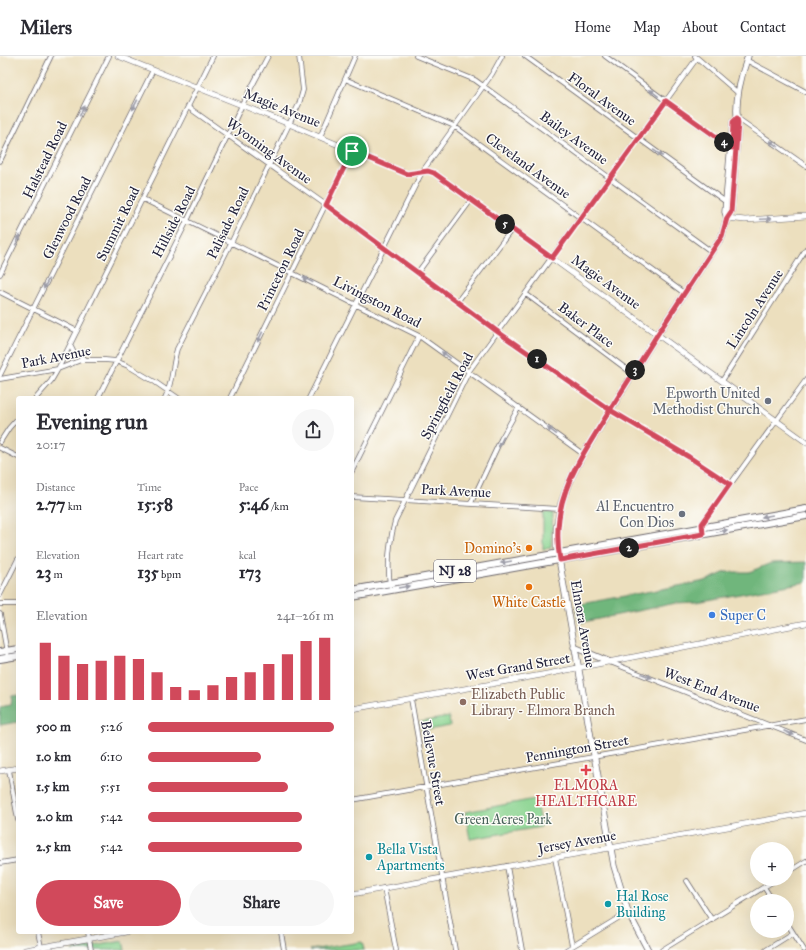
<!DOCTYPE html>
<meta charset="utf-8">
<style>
:root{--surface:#fff;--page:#f7f7f7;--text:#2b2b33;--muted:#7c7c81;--line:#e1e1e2;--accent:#d1495b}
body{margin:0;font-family:"IM FELL Great Primer",serif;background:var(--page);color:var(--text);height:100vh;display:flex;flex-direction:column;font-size:15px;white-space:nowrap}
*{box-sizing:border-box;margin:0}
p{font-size:13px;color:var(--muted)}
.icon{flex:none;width:22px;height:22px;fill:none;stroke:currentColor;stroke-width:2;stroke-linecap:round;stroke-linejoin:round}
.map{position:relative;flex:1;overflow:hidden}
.drawer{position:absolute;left:16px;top:340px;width:338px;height:538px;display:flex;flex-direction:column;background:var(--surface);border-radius:4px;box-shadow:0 4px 16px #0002}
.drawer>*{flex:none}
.fabs{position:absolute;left:750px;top:786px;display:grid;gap:8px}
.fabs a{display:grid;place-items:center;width:44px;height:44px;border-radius:50%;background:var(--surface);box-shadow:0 4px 16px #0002;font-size:20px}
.pin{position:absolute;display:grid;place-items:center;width:34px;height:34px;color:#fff;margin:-17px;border:2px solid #fff;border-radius:50%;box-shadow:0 1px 4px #0007}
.km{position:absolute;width:20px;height:20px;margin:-10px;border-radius:50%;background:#222;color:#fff;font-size:11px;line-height:20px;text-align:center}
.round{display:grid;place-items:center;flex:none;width:42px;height:42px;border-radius:21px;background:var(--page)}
.head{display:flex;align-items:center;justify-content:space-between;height:68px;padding:0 20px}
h1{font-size:22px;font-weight:700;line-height:30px}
.figures{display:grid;grid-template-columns:repeat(3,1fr);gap:6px;height:68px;padding:4px 20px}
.figures div{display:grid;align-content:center}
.figures b{font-size:17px;font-weight:700}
.figures small{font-size:11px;font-weight:400}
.figures p{font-size:11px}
.chart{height:112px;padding:8px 20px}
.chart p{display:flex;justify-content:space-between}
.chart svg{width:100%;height:72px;margin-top:4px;stroke:var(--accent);stroke-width:6}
.button{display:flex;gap:8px;margin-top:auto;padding:8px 20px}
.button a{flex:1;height:46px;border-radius:24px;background:var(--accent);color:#fff;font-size:16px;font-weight:700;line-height:46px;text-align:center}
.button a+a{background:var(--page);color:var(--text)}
ul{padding:0 20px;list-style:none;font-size:13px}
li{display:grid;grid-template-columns:64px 48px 1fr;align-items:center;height:30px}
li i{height:10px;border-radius:5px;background:var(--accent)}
header{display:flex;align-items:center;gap:24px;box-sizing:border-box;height:56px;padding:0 20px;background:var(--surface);border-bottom:1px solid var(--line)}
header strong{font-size:19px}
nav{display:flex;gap:22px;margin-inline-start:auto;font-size:14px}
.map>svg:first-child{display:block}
.green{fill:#8bd491;stroke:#567b66}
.forest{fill:#70b67b;stroke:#496c5b}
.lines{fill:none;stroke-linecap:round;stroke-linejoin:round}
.minor-casing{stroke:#696469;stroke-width:5.5}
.tertiary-casing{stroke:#696469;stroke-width:6}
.secondary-casing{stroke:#696469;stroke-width:7}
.primary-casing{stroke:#696469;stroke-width:8}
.minor{stroke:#fff;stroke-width:4}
.tertiary{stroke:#fff;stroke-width:5}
.secondary{stroke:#fff;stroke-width:5.5}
.primary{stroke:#fff;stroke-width:6}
.oneway{fill:#9c9ca7}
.route-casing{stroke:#fff;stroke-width:8}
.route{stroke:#d1495b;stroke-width:5}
.worship-dot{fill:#6b7280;stroke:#fdfcf7;stroke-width:1.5}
.food-dot{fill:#e8710a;stroke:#fdfcf7;stroke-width:1.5}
.shop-dot{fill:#3f7fe0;stroke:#fdfcf7;stroke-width:1.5}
.education-dot{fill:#8d6e63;stroke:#fdfcf7;stroke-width:1.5}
.health-dot{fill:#e0444e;stroke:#fdfcf7;stroke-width:1.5}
.culture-dot{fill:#0f9aa8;stroke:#fdfcf7;stroke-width:1.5}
.labels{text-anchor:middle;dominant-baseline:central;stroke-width:3;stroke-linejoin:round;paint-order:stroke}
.shield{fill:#fdfcf7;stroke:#646373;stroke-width:1}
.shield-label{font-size:13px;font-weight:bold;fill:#22223b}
.street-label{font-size:14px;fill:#22223b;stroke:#fdfcf7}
.worship-label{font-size:14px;fill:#5b616d;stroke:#fdfcf7;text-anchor:end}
.food-label{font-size:14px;fill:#c56008;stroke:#fdfcf7;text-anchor:end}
.shop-label{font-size:14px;fill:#366cbe;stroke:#fdfcf7;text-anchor:start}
.education-label{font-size:14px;fill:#785e54;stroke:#fdfcf7;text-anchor:start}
.health-label{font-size:14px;fill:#be3a42;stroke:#fdfcf7}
.park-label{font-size:14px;fill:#476059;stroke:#fdfcf7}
.culture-label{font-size:14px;fill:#0d838f;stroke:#fdfcf7;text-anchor:start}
</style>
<header>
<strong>Milers</strong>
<nav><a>Home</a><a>Map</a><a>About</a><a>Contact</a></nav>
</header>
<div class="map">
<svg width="806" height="894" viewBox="0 0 806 894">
<rect width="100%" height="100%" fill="#fdfcf7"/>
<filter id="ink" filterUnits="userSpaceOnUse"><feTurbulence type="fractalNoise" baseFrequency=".025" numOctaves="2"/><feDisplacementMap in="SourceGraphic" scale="8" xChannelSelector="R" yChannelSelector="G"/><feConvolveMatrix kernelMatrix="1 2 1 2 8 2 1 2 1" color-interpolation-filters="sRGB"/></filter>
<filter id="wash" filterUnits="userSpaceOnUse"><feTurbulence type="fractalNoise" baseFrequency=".012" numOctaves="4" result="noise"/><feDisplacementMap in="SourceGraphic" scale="16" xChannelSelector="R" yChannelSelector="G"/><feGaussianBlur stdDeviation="0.9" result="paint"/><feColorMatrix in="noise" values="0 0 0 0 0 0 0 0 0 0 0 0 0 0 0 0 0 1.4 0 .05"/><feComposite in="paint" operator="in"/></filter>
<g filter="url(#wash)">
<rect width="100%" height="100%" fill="#ecdfbe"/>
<!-- green -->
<path class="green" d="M543,456L553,457L551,492L543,493Z
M449,661L450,670L422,675L420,666Z
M535,743L541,771L470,783L465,756Z
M123,885L125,894H72Z
M362,886L364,894H310Z"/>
<!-- forest -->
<path class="forest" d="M806,506V526L696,546L676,547L579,567L576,549L705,525L726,516H749L771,507Z
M18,639V666L0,669V651L11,649L12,640Z"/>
</g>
<g filter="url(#ink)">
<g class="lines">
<defs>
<path id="minor" d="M416,0L475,24L712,196
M525,0L726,146
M605,0L666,45L731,92
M695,0L738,37
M746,4L806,36
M345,23L454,70L684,237
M188,51L326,149L498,276L610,354L689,401L730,429
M737,62L806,110
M320,81L355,0
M0,105L51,0
M143,143L419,280L583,398
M418,216L471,144
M0,218L109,0
M0,236L77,275
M526,238L633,318
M457,246L512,173
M70,289L74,297L85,303
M0,319L153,14
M0,323L58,313L81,304H105L116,305L128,310L155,326L178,342
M722,325L806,193
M36,342L51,325L58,313L213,0
M98,342L187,165L242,49L268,0
M165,342C173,326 172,310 177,293L231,187L299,48L303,34L299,0
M230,342L352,95
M309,342L422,116L492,18L502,0
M0,386L9,372L18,362
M0,392L18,401
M352,415L419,280
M352,441L560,453
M471,447L501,383L519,351
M702,474L703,466L806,324
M390,529C387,507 389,487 395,465L469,315L697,2
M0,539L18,503
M0,548H18
M0,558L8,602
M610,606L806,684
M411,643L455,894
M9,714L18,764
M352,744L806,663
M555,802L572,890
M0,807L18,804
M507,810L522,894
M787,817L806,805
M687,825L712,864
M764,831L773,845
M384,832L396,894
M787,867L804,894
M38,876L41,891
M88,876L91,894
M281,876L284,894
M566,894L628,856
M662,894L777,823
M766,894L793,877"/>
<path id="tertiary" d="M118,0L289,68L407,118L428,115L434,117L806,386
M727,162L745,164L806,160
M352,653L547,618L806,567
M0,715L18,712
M352,838L806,757
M25,894L126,876"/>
<path id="secondary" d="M727,162L725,156L733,66L737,62
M574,591L610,606
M648,894L628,856L614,810L557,492V469L561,448L569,426L582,400L657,279L722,180L727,162L731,156L738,67C734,47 741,19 748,0"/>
<path id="primary" d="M352,534L806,453
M352,541L806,460
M0,596L18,593
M0,603L18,600"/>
</defs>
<!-- minor casing -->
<use href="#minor" class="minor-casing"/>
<!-- tertiary casing -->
<use href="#tertiary" class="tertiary-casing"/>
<!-- secondary casing -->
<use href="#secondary" class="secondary-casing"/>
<!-- primary casing -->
<use href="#primary" class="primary-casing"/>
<!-- minor -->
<use href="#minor" class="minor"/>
<!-- tertiary -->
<use href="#tertiary" class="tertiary"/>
<!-- secondary -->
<use href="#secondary" class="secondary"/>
<!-- primary -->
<use href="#primary" class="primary"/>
</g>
<!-- one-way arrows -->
<defs><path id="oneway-solid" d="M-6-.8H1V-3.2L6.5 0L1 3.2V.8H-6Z"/></defs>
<g class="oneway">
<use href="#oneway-solid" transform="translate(654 37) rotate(-143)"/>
<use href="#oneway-solid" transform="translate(135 49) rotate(117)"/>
<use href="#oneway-solid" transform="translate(82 55) rotate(-64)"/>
<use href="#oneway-solid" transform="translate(774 88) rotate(-145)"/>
<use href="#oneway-solid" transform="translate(658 97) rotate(35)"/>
<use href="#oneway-solid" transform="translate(766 163) rotate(-3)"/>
<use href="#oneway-solid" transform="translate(18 184) rotate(-63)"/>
<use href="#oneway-solid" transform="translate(308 224) rotate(-153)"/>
<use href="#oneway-solid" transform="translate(46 228) rotate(117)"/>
<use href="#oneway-solid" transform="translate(260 281) rotate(116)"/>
<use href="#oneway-solid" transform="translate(446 299) rotate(-144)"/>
<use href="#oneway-solid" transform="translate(552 375) rotate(-144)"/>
<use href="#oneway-solid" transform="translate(501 386) rotate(117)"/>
<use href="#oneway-solid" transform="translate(767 460) rotate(170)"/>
<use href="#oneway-solid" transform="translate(722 475) rotate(-10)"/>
<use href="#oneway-solid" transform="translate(506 506) rotate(170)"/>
<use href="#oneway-solid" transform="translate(404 531) rotate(-10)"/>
<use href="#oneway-solid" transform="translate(647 620) rotate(21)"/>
<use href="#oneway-solid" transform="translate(789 677) rotate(23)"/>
</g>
</g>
<g class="lines" filter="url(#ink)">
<defs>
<path id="route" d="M352,95L326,149L498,276L610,354C580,404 549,443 560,504L703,478L702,468L730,428L689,401L610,354L657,279L722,180L727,162L731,156L738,67L737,62L733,66L732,92L666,45L552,202L434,117L428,115L407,118L352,95"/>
</defs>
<!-- route casing -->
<use href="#route" class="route-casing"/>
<!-- route -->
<use href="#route" class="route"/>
</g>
<!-- markers -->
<g class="worship-dot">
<circle cx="768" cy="345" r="4"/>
<circle cx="682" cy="458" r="4"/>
</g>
<g class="food-dot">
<circle cx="529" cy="492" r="4"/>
<circle cx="529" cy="531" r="4"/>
</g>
<circle class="shop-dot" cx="712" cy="559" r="4"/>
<circle class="education-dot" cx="463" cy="646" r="4"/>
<path class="health-dot" d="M584 708h4v4h4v4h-4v4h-4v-4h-4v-4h4z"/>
<g class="culture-dot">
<circle cx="369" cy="801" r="4"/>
<circle cx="608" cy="848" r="4"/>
</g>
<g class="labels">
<!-- shield labels -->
<rect class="shield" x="434" y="504" width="42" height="22" rx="3"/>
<g class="shield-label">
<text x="455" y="515">NJ 28</text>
</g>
<!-- street labels -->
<g class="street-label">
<text transform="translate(602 43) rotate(36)">Floral Avenue</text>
<text transform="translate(282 52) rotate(22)">Magie Avenue</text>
<text transform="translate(574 82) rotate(36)">Bailey Avenue</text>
<text transform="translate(269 95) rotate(36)">Wyoming Avenue</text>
<text transform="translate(45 104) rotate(-64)">Halstead Road</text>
<text transform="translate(528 110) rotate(36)">Cleveland Avenue</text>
<text transform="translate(67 162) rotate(-63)">Glenwood Road</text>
<text transform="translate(174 166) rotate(-63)">Hillside Road</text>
<text transform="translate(228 167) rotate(-64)">Palisade Road</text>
<text transform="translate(118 168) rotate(-64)">Summit Road</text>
<text transform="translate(281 214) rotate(-64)">Princeton Road</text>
<text transform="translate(606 226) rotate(36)">Magie Avenue</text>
<text transform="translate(377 246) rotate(27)">Livingston Road</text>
<text transform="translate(755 253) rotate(-57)">Lincoln Avenue</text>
<text transform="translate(586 269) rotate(37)">Baker Place</text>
<text transform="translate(56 301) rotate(-11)">Park Avenue</text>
<text transform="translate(447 340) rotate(-62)">Springfield Road</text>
<text transform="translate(456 435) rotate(3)">Park Avenue</text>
<text transform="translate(583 568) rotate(80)">Elmora Avenue</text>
<text transform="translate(518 611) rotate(-10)">West Grand Street</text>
<text transform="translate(712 634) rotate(21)">West End Avenue</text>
<text transform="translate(577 693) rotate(-10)">Pennington Street</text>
<text transform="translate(433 707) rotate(80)">Bellevue Street</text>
<text transform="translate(577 786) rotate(-10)">Jersey Avenue</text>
</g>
<!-- worship labels -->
<g class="worship-label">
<text x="760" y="337">Epworth United<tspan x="760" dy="16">Methodist Church</tspan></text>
<text x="674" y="450">Al Encuentro<tspan x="674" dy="16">Con Dios</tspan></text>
</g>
<!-- food labels -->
<g class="food-label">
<text x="521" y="492">Domino's</text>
<text x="529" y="546" text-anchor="middle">White Castle</text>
</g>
<!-- shop labels -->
<g class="shop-label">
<text x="720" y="559">Super C</text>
</g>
<!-- education labels -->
<g class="education-label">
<text x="471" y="638">Elizabeth Public<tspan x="471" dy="16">Library - Elmora Branch</tspan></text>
</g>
<!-- health labels -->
<g class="health-label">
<text x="586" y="729">ELMORA<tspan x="586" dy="16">HEALTHCARE</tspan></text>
</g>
<!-- park labels -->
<g class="park-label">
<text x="503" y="763">Green Acres Park</text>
</g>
<!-- culture labels -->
<g class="culture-label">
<text x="377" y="793">Bella Vista<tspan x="377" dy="16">Apartments</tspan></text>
<text x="616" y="840">Hal Rose<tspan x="616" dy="16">Building</tspan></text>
</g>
</g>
</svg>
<div class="fabs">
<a>+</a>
<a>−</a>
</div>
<div class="pin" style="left:352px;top:95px;background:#1e9e55"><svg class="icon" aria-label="arrive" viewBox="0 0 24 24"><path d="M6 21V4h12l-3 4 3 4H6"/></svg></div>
<b class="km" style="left:537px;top:303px">1</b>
<b class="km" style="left:629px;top:492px">2</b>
<b class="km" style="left:635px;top:314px">3</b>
<b class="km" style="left:724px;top:86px">4</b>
<b class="km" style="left:505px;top:168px">5</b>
<section class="drawer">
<div class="head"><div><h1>Evening run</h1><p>20:17</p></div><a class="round"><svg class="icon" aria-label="share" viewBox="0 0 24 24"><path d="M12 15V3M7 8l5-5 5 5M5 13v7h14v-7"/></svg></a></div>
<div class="figures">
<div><p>Distance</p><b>2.77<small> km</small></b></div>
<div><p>Time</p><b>15:58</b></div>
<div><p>Pace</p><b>5:46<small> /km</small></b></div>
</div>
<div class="figures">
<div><p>Elevation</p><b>23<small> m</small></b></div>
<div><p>Heart rate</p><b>135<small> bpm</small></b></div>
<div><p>kcal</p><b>173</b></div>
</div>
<div class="chart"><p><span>Elevation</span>241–261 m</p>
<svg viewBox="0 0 160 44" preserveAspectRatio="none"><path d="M5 44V9M15 44V17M25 44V22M35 44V20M45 44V17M55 44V19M65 44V27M75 44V36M85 44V38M95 44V35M105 44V30M115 44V27M125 44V22M135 44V16M145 44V8M155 44V6"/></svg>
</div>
<ul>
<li><b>500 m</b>5:26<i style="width:100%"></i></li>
<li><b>1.0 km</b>6:10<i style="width:61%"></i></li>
<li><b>1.5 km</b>5:51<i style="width:75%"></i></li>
<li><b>2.0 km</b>5:42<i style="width:83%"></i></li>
<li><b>2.5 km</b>5:42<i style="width:83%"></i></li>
</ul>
<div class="button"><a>Save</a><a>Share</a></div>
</section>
</div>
